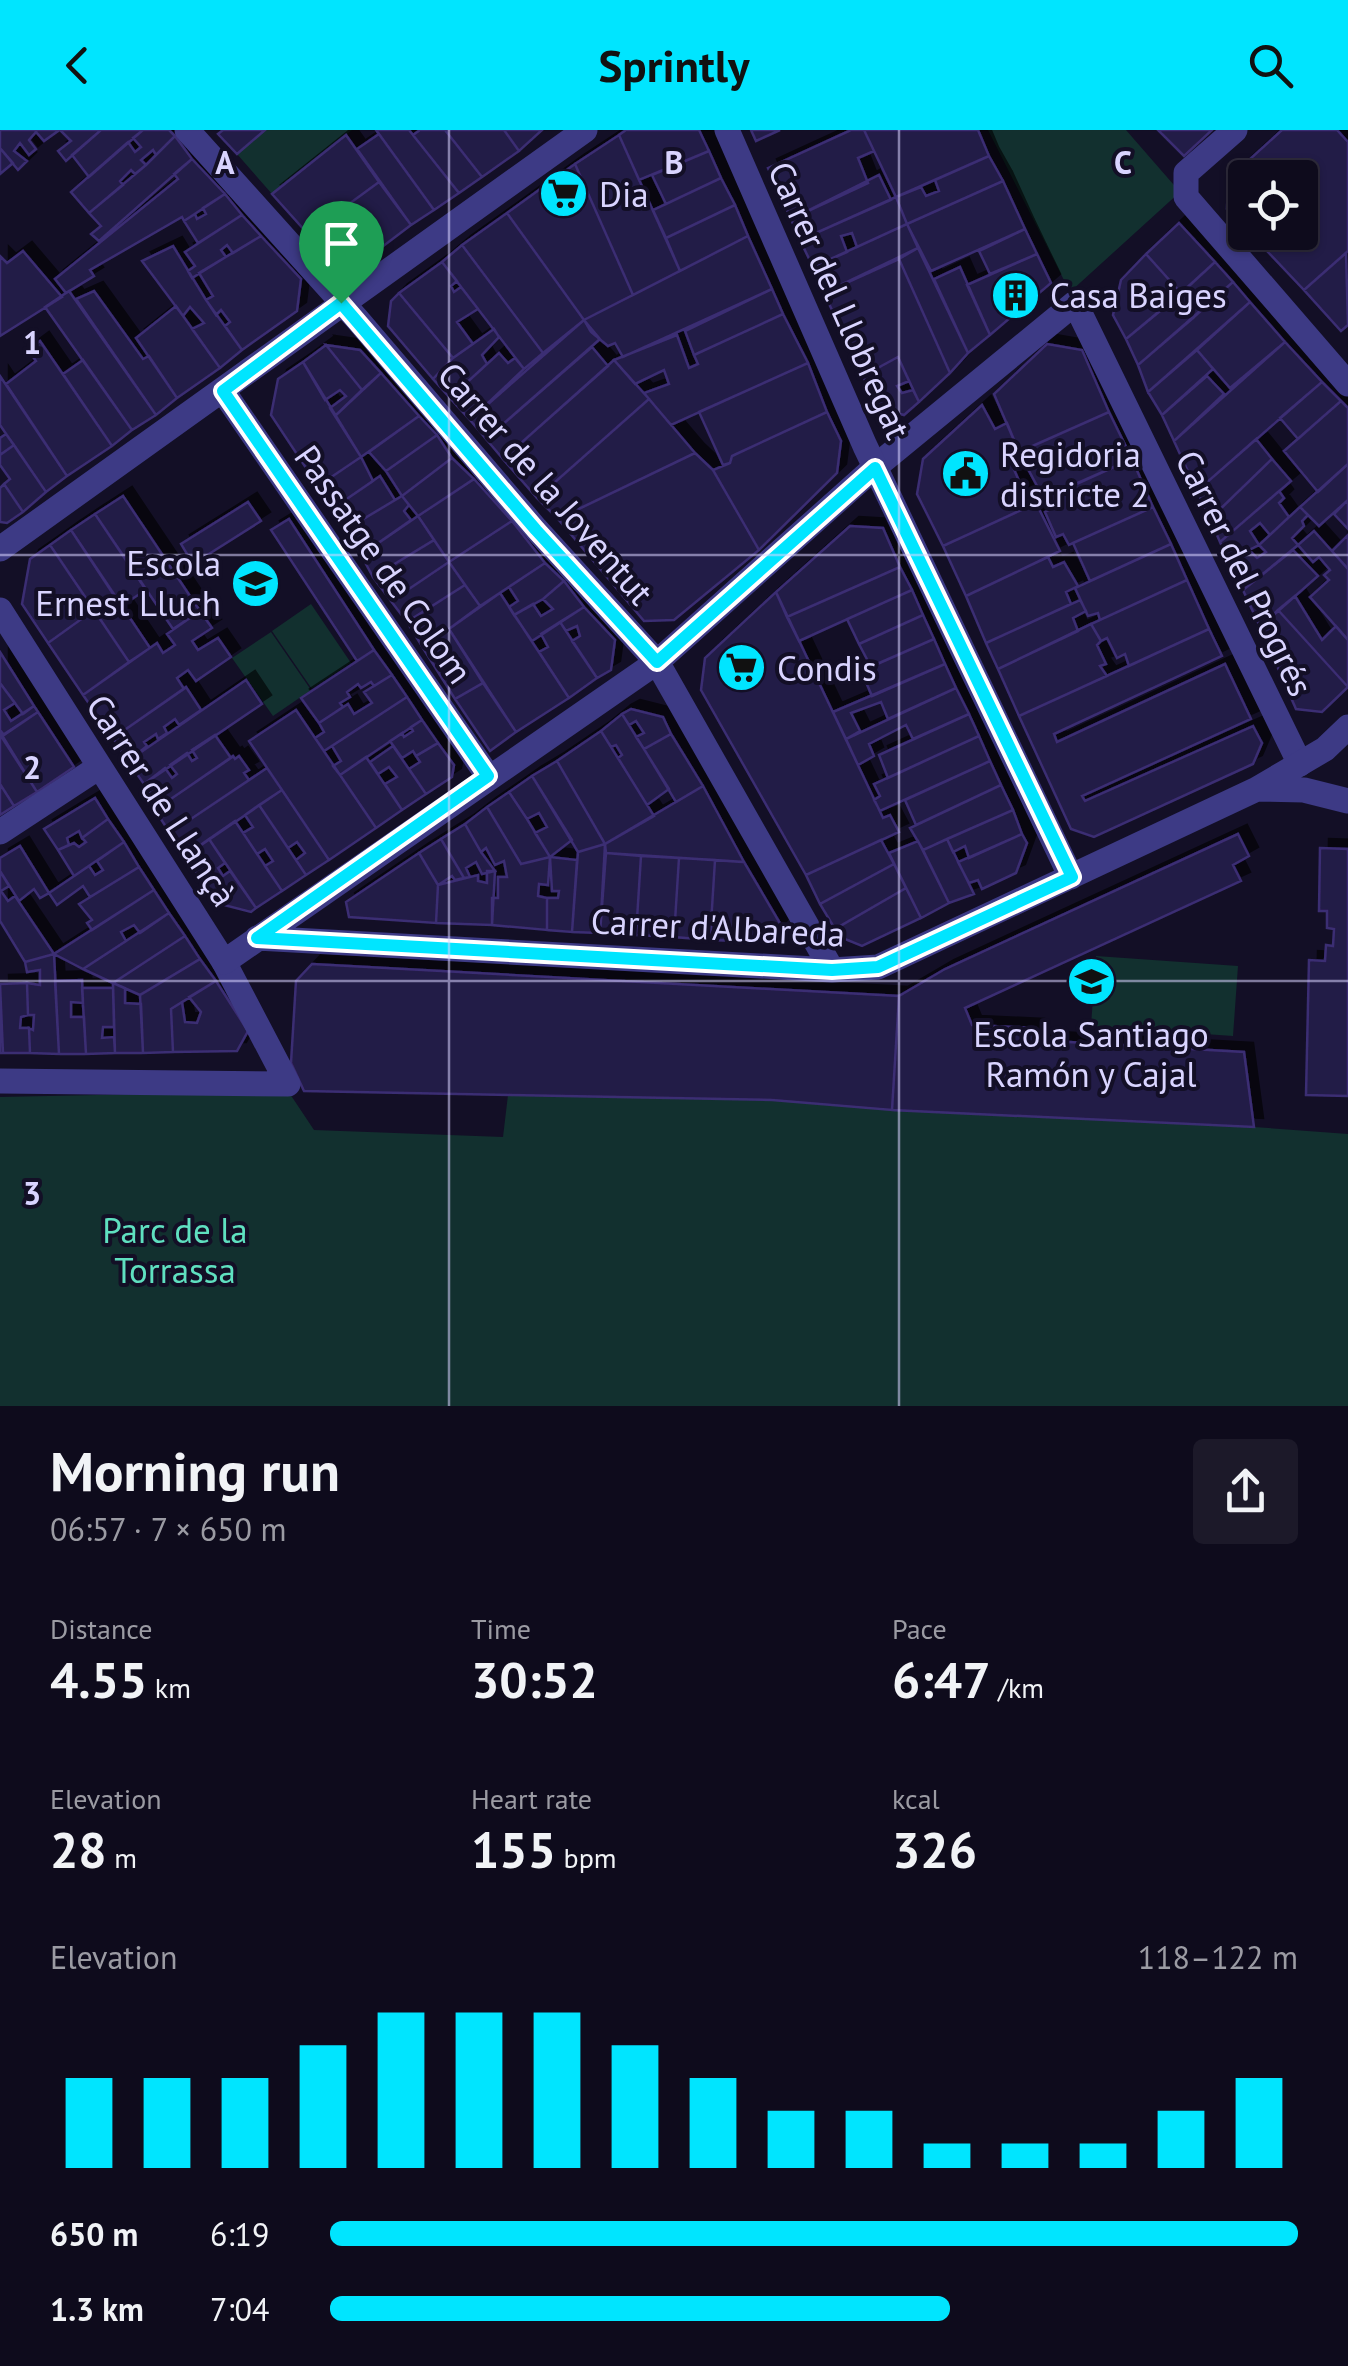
<!DOCTYPE html>
<meta charset="utf-8">
<style>
:root{--surface:#0e0b1c;--page:#1c1929;--text:#f1f3f6;--muted:#9b9ba3;--line:#2e2b3b;--accent:#00e5ff}
body{margin:0;font-family:"PT Sans",sans-serif;background:var(--page);color:var(--text);height:100vh;display:flex;flex-direction:column;font-size:38px;white-space:nowrap}
*{box-sizing:border-box;margin:0}
p{font-size:32px;color:var(--muted)}
.icon{flex:none;width:55px;height:55px;fill:none;stroke:currentColor;stroke-width:2;stroke-linecap:round;stroke-linejoin:round}
.map{position:relative;height:1276px;overflow:hidden}
.panel{display:flex;flex-direction:column;background:var(--surface);flex:1}
.panel>*{flex:none}
.tools{position:absolute;left:1228px;top:30px;display:grid;gap:20px}
.tools a{display:grid;place-items:center;width:90px;height:90px;border-radius:10px;background:var(--surface);box-shadow:0 2px 8px #0004,0 0 0 2px var(--line);font-size:50px}
.pin{position:absolute;display:grid;place-items:center;width:85px;height:85px;color:#fff;margin:-102px -42px;border-radius:50% 50% 50% 0;rotate:-45deg;box-shadow:0 0 10px #0007}
.pin .icon{rotate:45deg}
.round{display:grid;place-items:center;flex:none;width:105px;height:105px;border-radius:10px;background:var(--page)}
.overview{display:flex;align-items:center;justify-content:space-between;height:170px;padding:0 50px}
h1{font-size:55px;font-weight:600;line-height:75px}
.metrics{display:grid;grid-template-columns:repeat(3,1fr);gap:15px;height:170px;padding:10px 50px}
.metrics div{display:grid;align-content:center}
.metrics b{font-size:50px;font-weight:600}
.metrics small{font-size:28px;font-weight:400}
.metrics p{font-size:28px}
.chart{height:280px;padding:20px 50px}
.chart p{display:flex;justify-content:space-between}
.chart svg{width:100%;height:180px;margin-top:10px;stroke:var(--accent);stroke-width:6}
ul{padding:0 50px;list-style:none;font-size:32px}
li{display:grid;grid-template-columns:160px 120px 1fr;align-items:center;height:75px}
li i{height:25px;border-radius:12px;background:var(--accent)}
header{display:flex;justify-content:space-between;align-items:center;height:130px;padding:0 50px;background:var(--accent);color:#111;font-size:45px;font-weight:600}
.map>svg:first-child{display:block}
.green{fill:#12302f}
.building{fill:#241b47;stroke:#3b2d73;stroke-width:2.5;filter:url(#shadow)}
.lines{fill:none;stroke-linecap:round;stroke-linejoin:round}
.pedestrian{stroke:#3d3a85;stroke-width:25}
.minor{stroke:#3d3a85;stroke-width:25}
.route-casing{stroke:#fff;stroke-width:20}
.route{stroke:#00e5ff;stroke-width:12}
.grid{fill:none;stroke:#d9d4ff;stroke-width:2.5;stroke-opacity:0.55}
.labels{text-anchor:middle;dominant-baseline:central;stroke-width:8;stroke-linejoin:round;paint-order:stroke}
.poi-label{font-size:35px;fill:#d9d4ff;stroke:#130f26;text-anchor:start}
.street-label{font-size:35px;fill:#d9d4ff;stroke:#130f26}
.park-label{font-size:35px;fill:#5fe0c0;stroke:#130f26}
.grid-label{font-size:32px;text-anchor:middle;font-weight:bold;fill:#d9d4ff;stroke:#130f26;stroke-width:8;stroke-linejoin:round;paint-order:stroke}
</style>
<header><svg class="icon" aria-label="back" viewBox="0 0 24 24"><path d="M15 5l-7 7 7 7"/></svg>Sprintly<svg class="icon" aria-label="search" viewBox="0 0 24 24"><circle cx="10" cy="10" r="6"/><path d="M15 15l6 6"/></svg></header>
<div class="map">
<svg width="1348" height="1276" viewBox="0 0 1348 1276">
<defs>
<filter id="shadow"><feDropShadow dx="9" dy="-9" stdDeviation="0" flood-color="#0009"/></filter>
</defs>
<rect width="100%" height="100%" fill="#130f26"/>
<!-- green -->
<path class="green" d="M265,0H352L272,64L237,24Z
M988,0H1126L1180,62L1070,162Z
M311,474L351,533L312,559L272,501Z
M271,502L311,560L273,586L232,528Z
M1096,826L1238,836L1233,906L1091,896Z
M288,961L314,1000L503,1007L508,965L772,970L892,980L1254,997L1348,1004V1276H0V967Z"/>
<!-- building -->
<path class="building" d="M0,0H57L58,1L44,11L36,2L29,10L36,19L29,25L20,13L14,21L27,31L18,40L0,18Z
M101,0L66,31L58,21L71,11L60,0Z
M101,0H143L89,47L72,25Z
M143,0H169L175,6L156,25L153,20L141,30L146,35L135,44L131,40L120,51L123,55L89,83L71,62L128,12L135,22L141,17L133,8Z
M223,0H265L237,24L218,4Z
M376,0H409L459,63L434,80Z
M420,0H445L482,47L459,63L413,5Z
M445,0H504L519,21L482,47Z
M504,0H542L519,21Z
M626,0H699L709,21L639,50L619,5Z
M751,0H780L756,11Z
M851,0H864L874,21L858,28L868,53L791,89L768,38Z
M864,0H978L989,26L896,67Z
M1158,0H1212L1184,26Z
M1282,0H1337L1348,12V121L1304,160L1249,102H1300V48H1245V98L1227,79L1228,49Z
M379,4L434,80L411,95L357,19Z
M346,5L379,52L308,104L272,64Z
M619,5L680,141L633,165L575,34Z
M175,6L192,29L99,111L91,104L101,96L89,83L146,35Z
M0,18L13,33L0,44Z
M709,21L721,48L666,74L652,45Z
M989,26L1003,51L907,94L896,67L921,57L926,66L939,61L935,50Z
M192,29L225,64L184,91L182,87L90,140L94,146L66,163L55,149L178,49L174,44Z
M575,34L633,165L584,190L507,83Z
M879,45L891,70L800,110L791,89Z
M721,48L735,75L666,108L653,80Z
M1003,51L1025,99L931,141L907,94Z
M379,52L411,95L345,145L308,104Z
M225,64L242,85L198,113L184,91L195,84L197,89L206,84L203,78Z
M896,67L907,94L857,117L852,103L841,106L847,122L813,137L800,110Z
M735,75L748,106L680,141L666,108Z
M507,83L584,190L543,223L462,115Z
M242,85L261,106L233,123L227,115L221,120L226,127L192,148L188,141L195,136L185,122Z
M1179,93L1215,132L1181,163L1146,124Z
M907,94L918,118L824,163L813,137Z
M1025,99L1037,124L990,144L979,121Z
M261,106L301,149L297,181L242,220L225,196L230,192L221,180L216,185L206,170L213,166L199,143Z
M748,106L772,159L623,227L615,213L608,216L591,202L584,190Z
M462,115L543,223L524,239L442,132Z
M173,116L206,170L242,220L220,238L192,199L204,193L190,177L183,186L142,131Z
M918,118L968,223L950,243L899,129Z
M23,121L62,167L0,206V126L7,133Z
M1346,123L1348,195L1341,201L1304,160Z
M1037,124L1051,153L990,205L967,155Z
M1146,124L1181,163L1126,209L1113,185L1121,150Z
M899,129L950,243L919,272L898,227L863,246L824,163Z
M442,132L457,151L451,156L454,162L461,157L478,179L457,192L473,214L453,228L399,163Z
M1215,132L1233,152L1193,188L1176,168Z
M960,137L990,205L968,223L934,149Z
M1233,152L1250,172L1148,262L1138,235Z
M772,159L783,184L694,225L685,201Z
M69,161L156,285L132,300L45,177Z
M94,161L143,229L149,226L177,268L156,285L76,169Z
M399,163L453,228L433,249L388,196L391,171Z
M1176,168L1193,188L1138,235L1126,209Z
M1250,172L1285,212L1230,258L1197,220Z
M176,176L220,238L177,268L136,208Z
M783,184L808,233L671,295L644,263L669,254L664,240L635,254L614,230L677,205L689,238L698,234L694,225Z
M584,190L600,209L486,309L470,290Z
M494,199L499,207L482,225L487,234L450,268L433,249L453,228Z
M40,211L112,316L67,346L6,254L36,231L28,220Z
M1285,212L1322,252L1197,361L1174,311Z
M1047,214L1082,220L1109,282L1019,322L994,264Z
M326,215L362,260L335,286L330,278L346,266L340,260L325,270L303,232Z
M326,215L360,220L381,243L362,260Z
M592,217L608,236L503,329L486,309Z
M1197,220L1213,239L1162,285L1148,262Z
M499,223L508,233L515,228L524,239L470,290L450,268Z
M898,227L909,251L897,256L902,263L913,260L919,272L904,285L878,278L863,246Z
M83,230L132,300L112,316L63,244Z
M614,230L649,269L537,368L503,329Z
M303,232L361,327L318,356L271,285L278,249Z
M808,233L827,282L732,326L730,333L723,335L699,282Z
M381,243L419,286L361,327L335,286Z
M0,246L67,346L46,362L0,295Z
M1207,246L1224,264L1174,311L1162,285Z
M1322,252L1341,271L1298,309L1280,288Z
M649,269L695,323L558,389L537,368Z
M1341,271L1348,278V334L1318,362L1284,321Z
M982,275L995,299L1007,293L1019,322L1009,328L1030,376L943,416L917,364L923,329Z
M827,282L841,311L837,343L759,420L713,340L730,333L732,326Z
M1109,282L1132,329L1044,369L1019,322Z
M419,286L437,305L386,341L369,322Z
M6,304L14,315L0,325V308Z
M437,305L452,328L402,366L386,341Z
M1256,309L1272,329L1210,389L1197,361Z
M14,315L46,362L23,382L4,354L10,349L0,335V325Z
M695,323L713,340L759,420L674,490L644,491L558,389Z
M361,327L373,351L332,379L318,356Z
M452,328L474,349L418,386L402,366Z
M1132,329L1153,377L1069,415L1063,404L1056,407L1045,382L1051,379L1046,367Z
M1272,329L1291,351L1220,412L1210,389Z
M1348,334V370L1319,396L1300,377Z
M380,346L395,370L345,400L332,379Z
M474,349L512,391L449,432L418,386Z
M4,354L23,382L7,393L0,392V358Z
M1279,361L1284,368L1279,373L1289,387L1270,405L1260,393L1250,401L1259,415L1249,420L1231,436L1220,412Z
M123,366L200,481L173,499L95,384Z
M402,366L409,375L404,381L411,390L361,425L345,400Z
M1348,370V399L1334,384Z
M248,372L261,391L193,434L181,414Z
M1036,373L1060,421L966,466L943,416Z
M1153,377L1171,414L1090,451L1073,413Z
M1300,377L1308,385L1302,391L1304,396L1292,408L1298,415L1243,460L1231,436L1249,420L1257,428L1266,422L1259,415Z
M95,384L146,460L121,476L71,400Z
M418,386L434,410L373,447L361,425Z
M289,389L374,520L357,531L271,400Z
M512,391L545,433L480,476L449,432Z
M850,396L883,398L900,437L787,487L776,462Z
M71,400L150,518L129,532L50,415Z
M1314,401L1348,439V510L1310,467L1329,450L1324,445L1330,440L1319,427L1313,432L1298,415Z
M1348,405V439L1332,421Z
M434,410L449,432L391,471L373,447Z
M1171,414L1187,450L1100,490L1098,483L1088,486L1075,458Z
M50,415L94,480L48,513L22,474L30,429Z
M1293,420L1318,446L1260,497L1243,460Z
M1048,427L1053,437L1064,432L1078,456L1066,462L1071,474L986,513L966,466Z
M449,432L465,455L407,492L391,471Z
M545,433L564,451L543,469L514,485L509,477L518,471L509,457Z
M900,437L912,460L799,511L787,487Z
M1187,450L1209,499L1129,536L1125,524L1117,528L1107,508L1101,511L1091,494Z
M564,451L584,477L532,511L514,485L533,474L541,486L553,479L543,469Z
M465,455L480,476L423,518L407,492Z
M912,460L923,485L859,514L847,489Z
M776,462L883,688L890,685L899,702L806,745L701,560L705,528Z
M500,463L569,568L516,602L449,499Z
M1295,466L1322,510L1336,496L1348,510V557L1278,480Z
M1080,470L1086,481L1073,488L1078,501L998,539L986,513Z
M584,477L615,510L611,540L597,548L572,511L580,506L577,496L566,501L560,492Z
M94,480L129,532L83,565L48,513Z
M1278,480L1348,557L1322,582L1296,579L1260,497Z
M200,481L212,498L192,511L198,520L218,508L231,527L196,551L188,540L177,548L184,559L113,608L83,565L157,513L163,523L175,515L167,504Z
M923,485L934,509L871,537L859,514Z
M560,492L597,548L569,568L539,522L548,517L541,504Z
M1091,494L1101,511L1097,515L1106,534L1100,536L1107,546L1019,586L998,539Z
M449,499L483,553L455,569L423,518Z
M1209,499L1222,526L1054,604L1057,612L1225,534L1251,589L1082,666L1085,671L1253,596L1262,613L1253,634L1094,707L1071,699L1019,586Z
M934,509L945,534L872,566L861,541Z
M374,520L392,545L374,556L371,552L361,558L358,554L347,562L350,567L340,573L343,577L319,593L301,568Z
M0,522L34,576L23,584L0,553Z
M945,534L956,558L888,589L881,572L851,583L860,601L846,609L833,582Z
M392,545L407,567L324,621L315,608L324,602L319,593L348,574L354,584L372,573L364,562Z
M246,550L262,574L144,654L128,631Z
M0,553L15,573L4,580L11,591L34,576L38,582L4,605L0,600Z
M483,553L516,602L490,621L455,569Z
M186,557L201,580L179,595L175,589L164,597L167,603L158,609L156,604L144,612L147,616L128,631L113,608Z
M956,558L969,584L913,609L906,595L869,614L874,626L858,635L846,609Z
M407,567L422,590L340,645L333,636L341,631L332,616Z
M631,579L663,587L671,604L644,619L636,607L644,603L636,591L629,595L622,584Z
M296,580L376,698L329,730L249,611Z
M38,582L74,637L37,662L1,606Z
M622,584L669,659L647,675L618,628L622,625L616,615L611,617L601,601Z
M969,584L979,606L888,648L879,625Z
M422,590L438,613L416,626L413,621L402,628L390,611L402,603L404,607L413,601L411,597Z
M601,601L654,686L605,714L557,631Z
M0,602L37,662L14,676L0,654Z
M671,604L703,656L676,672L644,619Z
M215,605L231,628L159,677L144,654L165,638L172,648L177,644L170,635L187,623L192,631L197,628L192,620Z
M979,606L990,631L880,681L874,670L880,666L874,654Z
M438,613L454,635L452,647L426,664L409,639L420,632L416,626Z
M393,616L426,664L402,680L385,654L397,647L389,637L378,644L370,632Z
M233,626L235,629L239,626L249,640L244,643L249,650L170,703L155,680Z
M366,627L402,680L376,698L340,645Z
M557,631L605,714L578,722L532,646Z
M990,631L1001,655L916,695L905,670Z
M267,638L282,660L185,726L170,703Z
M532,646L572,710L550,727L535,703L547,697L539,683L527,689L509,662Z
M0,654L14,676L0,685Z
M1001,655L1013,680L923,720L910,698Z
M703,656L744,732L606,723L605,714Z
M282,660L329,730L306,745L296,730L305,723L297,712L288,718L259,675Z
M509,662L527,689L550,727L521,734L487,677Z
M95,668L108,689L82,708L79,701L67,708L69,715L58,720L44,699Z
M259,675L306,745L282,761L265,736L273,731L265,719L257,724L243,703L253,697L245,685Z
M487,677L521,734L550,727L548,755L539,754L538,766L547,768V800L492,795V768H498V747H507L504,731L495,735L486,718L481,722L465,694Z
M1013,680L1022,704L969,728L965,716L953,722L947,709Z
M108,689L124,712L74,746L58,720L74,713L79,717L86,712L82,708Z
M235,691L282,761L256,778L209,709Z
M465,694L481,722L495,741L482,744L476,732L466,738L470,747L464,748L441,709Z
M1022,704L1027,713L1016,743L982,759L978,750L969,753L958,732Z
M1238,704L1249,726L1233,735L1241,751L965,878L972,895L1035,898L1034,910L1244,922L1254,997L892,980L899,866L945,839Z
M209,709L225,733L218,738L223,746L230,741L256,778L251,782L216,773L185,726Z
M441,709L464,748L455,750L452,746L438,755L419,723Z
M947,709L974,764L949,773L923,720Z
M881,710L894,734L820,774L806,745Z
M918,711L949,773L921,788L889,723Z
M124,712L139,737L90,767L83,756L57,775L49,763L89,736L95,745L103,740L97,731Z
M605,714L600,803L572,802L578,722Z
M20,716L49,763L40,768L34,759L19,771L0,741V728Z
M1320,718L1348,719V966L1306,965L1309,830L1325,831L1326,815L1333,816L1334,799L1327,798V781H1319Z
M419,723L438,755L436,793L349,787L346,772Z
M606,723L641,726L636,805L600,803Z
M641,726L679,728L674,807L636,805Z
M550,727L577,730L572,802L547,800V768H558L559,761H552Z
M679,728L715,730L710,810L674,807Z
M715,730L744,732L781,795L768,812L710,810Z
M894,734L906,758L835,799L820,774Z
M139,737L154,760L92,800L87,793L92,790L79,774Z
M0,741L9,756L1,761L8,771L15,766L54,824L25,832L0,791Z
M487,741H495L492,795L436,793L438,755L478,745V751L487,753Z
M906,758L921,788L862,816L840,807L835,799Z
M154,760L169,783L140,803L134,795L121,802L126,811L83,839L54,824Z
M169,783L185,806L113,853L83,839Z
M185,806L200,829L140,865L113,853Z
M54,824L59,924L30,923L29,898L33,900L34,885H28L27,853L40,855V840L27,842L25,832Z
M200,829L216,851L171,879L173,922L143,923L140,865Z
M312,834L899,866L892,980L772,970L304,961L291,933L296,851Z
M82,850L83,873L71,872V887H84L86,924H59L55,851Z
M216,851L248,901L237,921L173,922L171,879L182,872L185,892L197,893L201,882L189,867Z
M27,853L28,885L21,887L20,898H29L30,923H3L0,854Z
M113,853L125,858V873L141,874L143,923H115Z
M0,858L3,923H0Z
M82,858H113L114,897H103L102,908L114,907L115,923L86,924Z"/>
<g class="lines">
<!-- pedestrian -->
<path class="pedestrian" d="M1235,0L1186,43V67L1348,254
M875,337L1075,173L1300,634
M0,951L288,954L224,832"/>
<!-- minor -->
<path class="minor" d="M187,0L357,189L536,399L657,532L832,840
M727,0L865,316L1071,747
M223,261L488,646
M0,419L585,0
M0,480L224,832L657,532L875,337
M1257,659L1304,660L1348,671
M0,702L99,637
M257,808L832,840L878,837L1257,659L1325,619L1348,597"/>
</g>
<g class="lines">
<defs>
<path id="route" d="M341,173L536,400L657,532L875,338L1072,747L878,837L832,840L257,808L488,646L223,261Z"/>
</defs>
<!-- route casing -->
<use href="#route" class="route-casing"/>
<!-- route -->
<use href="#route" class="route"/>
</g>
<!-- grid -->
<path class="grid" d="M449,0V1276M899,0V1276M0,425H1348M0,851H1348"/>
<!-- icons -->
<defs>
<symbol id="supermarket-disc" viewBox="-11 -11 22 22"><circle r="9.5" fill="#00e5ff" stroke="#130f26"/><path d="M-6-5.5h2.5l.6 2H6L4.5 2H-2.5L-4.4-4H-6ZM-1.5 3.2a1.3 1.3 0 1 0 .1 0ZM3 3.2a1.3 1.3 0 1 0 .1 0Z" fill="#111"/></symbol>
<symbol id="building-disc" viewBox="-11 -11 22 22"><circle r="9.5" fill="#00e5ff" stroke="#130f26"/><path d="M-4-6H4V6H1V3H-1V6H-4ZM-2.5-4.3h1.7v1.8h-1.7ZM.8-4.3h1.7v1.8H.8ZM-2.5-1h1.7V.8h-1.7ZM.8-1h1.7V.8H.8Z" fill="#111"/></symbol>
<symbol id="civic-disc" viewBox="-11 -11 22 22"><circle r="9.5" fill="#00e5ff" stroke="#130f26"/><path d="M-.6-6.5H3V-4.5H.6V-3L4-1V1h2V6H-6V1h2V-1L-.6-3ZM-1.2 2.5V6h2.4V2.5Z" fill="#111"/></symbol>
<symbol id="school-disc" viewBox="-11 -11 22 22"><circle r="9.5" fill="#00e5ff" stroke="#130f26"/><path d="M0-5L7-2L0 1L-7-2ZM-4 1L0 2.5L4 1V4Q0 6-4 4Z" fill="#111"/></symbol>
</defs>
<g fill-rule="evenodd">
<use href="#supermarket-disc" x="536" y="36" width="55" height="55"/>
<use href="#building-disc" x="988" y="138" width="55" height="55"/>
<use href="#civic-disc" x="938" y="316" width="55" height="55"/>
<use href="#school-disc" x="228" y="426" width="55" height="55"/>
<use href="#supermarket-disc" x="714" y="510" width="55" height="55"/>
<use href="#school-disc" x="1064" y="824" width="55" height="55"/>
</g>
<g class="labels">
<!-- poi labels -->
<g class="poi-label">
<text x="599" y="64">Dia</text>
<text x="1050" y="165">Casa Baiges</text>
<text x="1000" y="324">Regidoria<tspan x="1000" dy="40">districte 2</tspan></text>
<text x="221" y="433" text-anchor="end">Escola<tspan x="221" dy="40">Ernest Lluch</tspan></text>
<text x="777" y="538">Condis</text>
<text x="1091" y="904" text-anchor="middle">Escola Santiago<tspan x="1091" dy="40">Ramón y Cajal</tspan></text>
</g>
<!-- street labels -->
<g class="street-label">
<text transform="translate(840 170) rotate(66)">Carrer del Llobregat</text>
<text transform="translate(546 353) rotate(49)">Carrer de la Joventut</text>
<text transform="translate(384 434) rotate(55)">Passatge de Colom</text>
<text transform="translate(1245 443) rotate(64)">Carrer del Progrés</text>
<text transform="translate(162 670) rotate(57)">Carrer de Llançà</text>
<text transform="translate(718 797) rotate(3)">Carrer d'Albareda</text>
</g>
<!-- park labels -->
<g class="park-label">
<text x="175" y="1100">Parc de la<tspan x="175" dy="40">Torrassa</tspan></text>
</g>
</g>
<g class="grid-label">
<text x="225" y="44">A</text>
<text x="674" y="44">B</text>
<text x="1123" y="44">C</text>
<text x="32" y="224">1</text>
<text x="32" y="649">2</text>
<text x="32" y="1075">3</text>
</g>
</svg>
<div class="tools">
<a><svg class="icon" aria-label="locate" viewBox="0 0 24 24"><circle cx="12" cy="12" r="6"/><path d="M12 2v4M12 18v4M2 12h4M18 12h4"/></svg></a>
</div>
<div class="pin" style="left:341px;top:173px;background:#1e9e55"><svg class="icon" aria-label="arrive" viewBox="0 0 24 24"><path d="M6 21V4h12l-3 4 3 4H6"/></svg></div>
</div>
<section class="panel">
<div class="overview"><div><h1>Morning run</h1><p>06:57 · 7 × 650 m</p></div><a class="round"><svg class="icon" aria-label="share" viewBox="0 0 24 24"><path d="M12 15V3M7 8l5-5 5 5M5 13v7h14v-7"/></svg></a></div>
<div class="metrics">
<div><p>Distance</p><b>4.55<small> km</small></b></div>
<div><p>Time</p><b>30:52</b></div>
<div><p>Pace</p><b>6:47<small> /km</small></b></div>
</div>
<div class="metrics">
<div><p>Elevation</p><b>28<small> m</small></b></div>
<div><p>Heart rate</p><b>155<small> bpm</small></b></div>
<div><p>kcal</p><b>326</b></div>
</div>
<div class="chart"><p><span>Elevation</span>118–122 m</p>
<svg viewBox="0 0 160 44" preserveAspectRatio="none"><path d="M5 44V22M15 44V22M25 44V22M35 44V14M45 44V6M55 44V6M65 44V6M75 44V14M85 44V22M95 44V30M105 44V30M115 44V38M125 44V38M135 44V38M145 44V30M155 44V22"/></svg>
</div>
<ul>
<li><b>650 m</b>6:19<i style="width:100%"></i></li>
<li><b>1.3 km</b>7:04<i style="width:64%"></i></li>
</ul>
</section>
